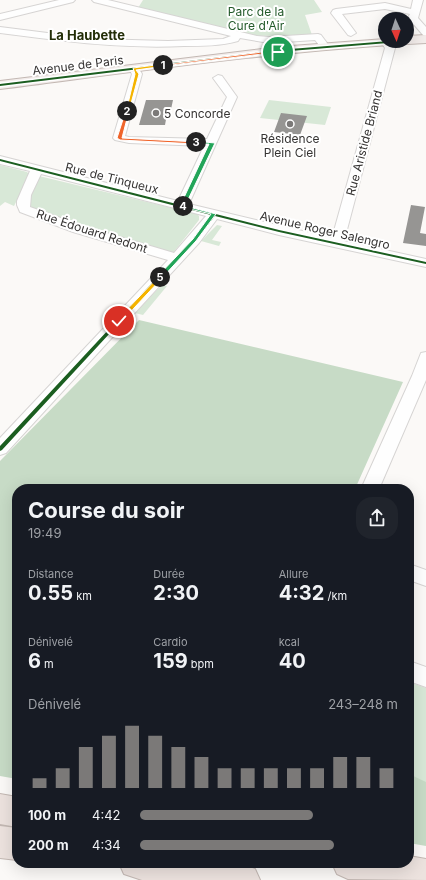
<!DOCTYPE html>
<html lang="fr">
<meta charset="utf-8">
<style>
:root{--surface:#171b24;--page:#20242c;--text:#f1f3f6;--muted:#9ea1a6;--accent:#7b7978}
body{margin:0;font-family:Inter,sans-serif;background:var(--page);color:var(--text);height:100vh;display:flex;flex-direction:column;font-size:15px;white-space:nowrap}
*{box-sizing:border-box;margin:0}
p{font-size:13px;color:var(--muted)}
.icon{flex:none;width:22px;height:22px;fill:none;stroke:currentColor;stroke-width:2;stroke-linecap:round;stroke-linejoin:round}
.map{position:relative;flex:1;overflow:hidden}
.sheet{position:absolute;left:12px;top:484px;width:402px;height:384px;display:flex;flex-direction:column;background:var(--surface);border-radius:16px;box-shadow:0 4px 16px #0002}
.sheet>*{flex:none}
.needle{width:26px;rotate:177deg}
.buttons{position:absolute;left:378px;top:12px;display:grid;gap:8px}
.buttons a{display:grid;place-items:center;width:36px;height:36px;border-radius:50%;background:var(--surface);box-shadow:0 4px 16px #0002;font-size:20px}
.pin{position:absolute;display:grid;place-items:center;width:34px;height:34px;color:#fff;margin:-17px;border:2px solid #fff;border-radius:50%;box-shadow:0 1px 4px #0007}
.km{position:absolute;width:20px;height:20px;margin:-10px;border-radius:50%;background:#222;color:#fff;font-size:11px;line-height:20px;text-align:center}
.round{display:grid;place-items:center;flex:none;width:42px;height:42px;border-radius:16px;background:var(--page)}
.overview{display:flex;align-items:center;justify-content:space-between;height:68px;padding:0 16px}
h1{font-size:22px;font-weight:700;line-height:30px}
.figures{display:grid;grid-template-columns:repeat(3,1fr);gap:6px;height:68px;padding:4px 16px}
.figures div{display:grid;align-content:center}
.figures b{font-size:20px;font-weight:700}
.figures small{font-size:11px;font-weight:400}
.figures p{font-size:11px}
.chart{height:112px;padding:8px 16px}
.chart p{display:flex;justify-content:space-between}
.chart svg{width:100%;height:72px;margin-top:4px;stroke:var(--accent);stroke-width:6}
ul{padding:0 16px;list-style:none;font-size:13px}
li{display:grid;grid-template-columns:64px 48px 1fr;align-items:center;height:30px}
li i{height:10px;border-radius:5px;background:var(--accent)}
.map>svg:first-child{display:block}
.green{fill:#d8e8d7}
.forest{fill:#c7dbc6}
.building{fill:#969593}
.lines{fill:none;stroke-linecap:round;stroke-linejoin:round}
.minor-casing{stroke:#d6d4d3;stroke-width:2}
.major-casing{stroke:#c3b8b3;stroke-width:2}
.highway-casing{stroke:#c3b8b3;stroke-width:2}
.minor{fill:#fefefe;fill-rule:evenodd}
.major{fill:#f3edeb;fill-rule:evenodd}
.highway{fill:#ece2de;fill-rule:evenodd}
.cycleway-casing{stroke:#fff;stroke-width:3}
.cycleway{fill:#1b5e20;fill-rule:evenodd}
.split-1{fill:#f0652b;stroke:#fff}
.split-2{fill:#f5b400;stroke:#fff}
.split-3{fill:#f0652b;stroke:#fff}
.split-4{fill:#22a559;stroke:#fff}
.split-5{fill:#22a559;stroke:#fff}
.split-6{fill:#f5b400;stroke:#fff}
.poi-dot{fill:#7b7978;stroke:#fff;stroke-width:1.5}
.labels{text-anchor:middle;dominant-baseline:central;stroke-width:4;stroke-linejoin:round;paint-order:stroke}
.far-park-label{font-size:12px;fill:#235a2a;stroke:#fff}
.far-street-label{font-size:12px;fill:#363433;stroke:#fff}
.far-poi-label{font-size:12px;fill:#363433;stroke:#fff;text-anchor:start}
.far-neighbourhood-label{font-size:13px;font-weight:bold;fill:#232e08;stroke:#fff}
</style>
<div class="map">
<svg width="426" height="880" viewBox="0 0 426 880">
<rect width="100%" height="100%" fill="#fbf9f7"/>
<!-- green -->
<path class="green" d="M143,0H314L322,12L305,15L312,35L249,36L138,8Z
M269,100L331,107L325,125L260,118Z
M0,165L27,172L30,175L14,206L5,202L0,206Z
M39,176L197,214L199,216V220L173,253L114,239L29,209L28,198Z
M217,225L222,226L212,240L221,242L219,246L201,241Z
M162,285L167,286L143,315L135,313Z
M409,682L426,688V795L409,786Z"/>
<!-- forest -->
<path class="forest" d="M139,320L403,382L355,489H17V779L0,776V461Z
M409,774L426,782V846L409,843Z"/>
<!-- building -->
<path class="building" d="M146,100H173L170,114H167L165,125H139Z
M281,113L307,116L300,135L274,132Z
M411,205L425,207L420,233L426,234V246L403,243Z"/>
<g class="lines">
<defs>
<path id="minor" d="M59,0H75L73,2L0,20V14Z
M92,0H108L257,36L269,37L318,34L321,35L330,47L328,49H322L315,40L269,43L240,38L238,41C220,46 202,46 184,46C121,49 62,41 0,33V27L95,39L168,41L223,39L231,36L94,2Z
M413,0H423L418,18L426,27V36L423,35L410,20L408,18L410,14L385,9L342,14L356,33L351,36L348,35L331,13L333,10L336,9L385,3L411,9Z
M385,39V41H390L395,48L344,241L426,259V267L279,235L217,219L199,243L6,453L0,455V438L168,260L73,232L20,212L17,205V201L30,171L0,164V156L178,201L204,146L129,143L115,140L113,138L132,74L129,69L134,66L138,67L142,74L125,136L129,137L207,139L227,97L213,78L218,75L222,76L237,97L189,204L332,238L385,48L381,42ZM41,174L206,216L174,253L83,226L30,207L31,195Z
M426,352V380L379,489H361L412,376L421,353Z
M409,564L426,570V586L409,580Z
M409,661L426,667V687L409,681Z"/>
<path id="major" d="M426,35V43C284,50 141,71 0,89V81L278,47L385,39V41H407V36Z"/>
<path id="highway" d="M0,794L17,797V827L0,824Z
M0,826L17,828V860L0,858Z
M409,856L426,859V880L348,879L337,874L332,863H409Z
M119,863H239L255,869L260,880H142L124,874Z"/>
</defs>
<!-- minor casing -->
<use href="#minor" class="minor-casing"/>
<!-- major casing -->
<use href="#major" class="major-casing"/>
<!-- highway casing -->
<use href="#highway" class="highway-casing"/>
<!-- minor -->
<use href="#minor" class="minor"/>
<!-- major -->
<use href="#major" class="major"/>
<!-- highway -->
<use href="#highway" class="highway"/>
<defs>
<path id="cycleway" d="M389,41H401L400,42L278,52L0,86V84L278,50Z
M0,159L279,230L426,262V264L279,232L215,216L195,241L2,450L0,451V446L193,239L211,215L0,161Z"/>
</defs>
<!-- cycleway casing -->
<use href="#cycleway" class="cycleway-casing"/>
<!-- cycleway -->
<use href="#cycleway" class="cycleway"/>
</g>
<!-- split-1 -->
<path class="split-1" d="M278,50L279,52L163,66L161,65Z"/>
<!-- split-2 -->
<path class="split-2" d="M163,64L165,66L136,70L139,74L129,111L126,112L135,74L133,68Z"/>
<!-- split-3 -->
<path class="split-3" d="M126,110L129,111L122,138L198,142L196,144L120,140L117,138Z"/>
<!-- split-4 -->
<path class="split-4" d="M194,141L215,143L185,206L183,207L180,206L209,144H196Z"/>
<!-- split-5 -->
<path class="split-5" d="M181,205L216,214L196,241L162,278H158V276L193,239L211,214L181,207Z"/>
<!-- split-6 -->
<path class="split-6" d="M160,275L162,276V278L121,322H117V320Z"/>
<!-- markers -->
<g class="poi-dot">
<circle cx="156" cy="113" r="4"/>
<circle cx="290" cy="124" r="4"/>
</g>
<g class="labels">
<!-- far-park labels -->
<g class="far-park-label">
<text x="256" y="11">Parc de la<tspan x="256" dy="14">Cure d'Air</tspan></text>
</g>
<!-- far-street labels -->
<g class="far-street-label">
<text transform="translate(78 65) rotate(-7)">Avenue de Paris</text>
<text transform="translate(364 143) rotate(-75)">Rue Aristide Briand</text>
<text transform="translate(112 178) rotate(14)">Rue de Tinqueux</text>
<text transform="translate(325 230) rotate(13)">Avenue Roger Salengro</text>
<text transform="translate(92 231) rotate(18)">Rue Édouard Redont</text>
</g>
<!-- far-poi labels -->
<g class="far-poi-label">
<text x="164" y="113">5 Concorde</text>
<text x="290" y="138" text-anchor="middle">Résidence<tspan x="290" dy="14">Plein Ciel</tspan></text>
</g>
<!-- far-neighbourhood labels -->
<g class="far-neighbourhood-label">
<text x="87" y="35">La Haubette</text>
</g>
</g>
</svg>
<div class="buttons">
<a><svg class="needle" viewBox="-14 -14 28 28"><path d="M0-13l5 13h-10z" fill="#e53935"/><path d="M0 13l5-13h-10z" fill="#9ea1a6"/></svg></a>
</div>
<div class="pin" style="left:278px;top:52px;background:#1e9e55"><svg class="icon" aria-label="arrive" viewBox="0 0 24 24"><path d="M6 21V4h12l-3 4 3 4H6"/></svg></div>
<div class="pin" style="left:119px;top:321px;background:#d93025"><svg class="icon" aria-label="check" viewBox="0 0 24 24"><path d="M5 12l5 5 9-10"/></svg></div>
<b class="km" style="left:163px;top:65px">1</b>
<b class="km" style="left:127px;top:111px">2</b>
<b class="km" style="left:196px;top:142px">3</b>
<b class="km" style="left:183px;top:206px">4</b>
<b class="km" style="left:160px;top:277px">5</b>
<section class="sheet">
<div class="overview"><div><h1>Course du soir</h1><p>19:49</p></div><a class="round"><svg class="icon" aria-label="share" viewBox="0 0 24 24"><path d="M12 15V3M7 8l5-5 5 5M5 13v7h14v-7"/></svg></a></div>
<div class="figures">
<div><p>Distance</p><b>0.55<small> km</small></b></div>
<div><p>Durée</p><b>2:30</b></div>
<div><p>Allure</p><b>4:32<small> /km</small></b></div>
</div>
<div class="figures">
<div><p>Dénivelé</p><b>6<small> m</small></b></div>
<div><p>Cardio</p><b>159<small> bpm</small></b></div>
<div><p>kcal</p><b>40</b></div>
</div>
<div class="chart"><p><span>Dénivelé</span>243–248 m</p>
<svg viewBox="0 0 160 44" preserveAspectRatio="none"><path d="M5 44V38M15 44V32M25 44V19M35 44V12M45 44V6M55 44V12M65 44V19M75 44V25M85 44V32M95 44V32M105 44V32M115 44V32M125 44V32M135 44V25M145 44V25M155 44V32"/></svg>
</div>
<ul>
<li><b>100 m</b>4:42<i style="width:67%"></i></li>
<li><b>200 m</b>4:34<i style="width:75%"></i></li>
</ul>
</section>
</div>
